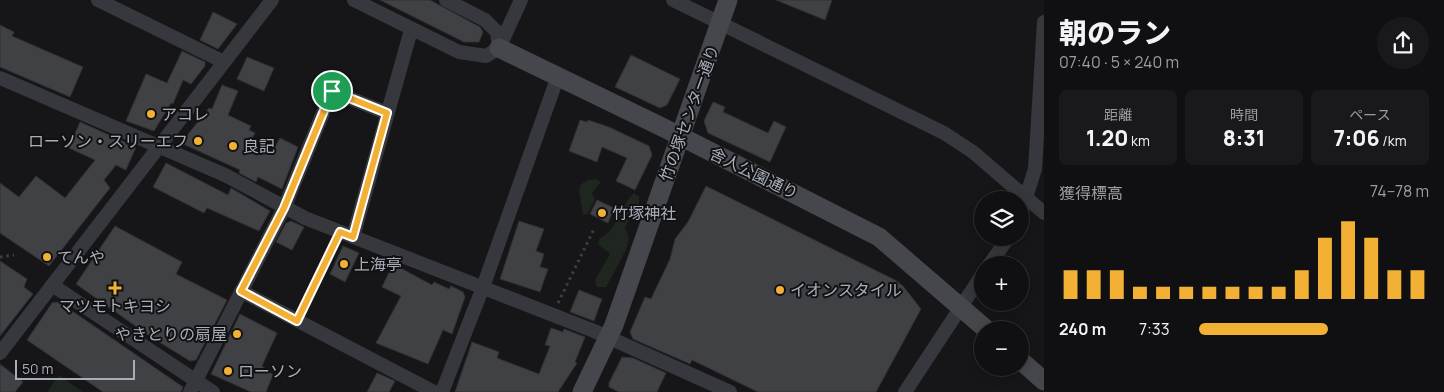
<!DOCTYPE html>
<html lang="ja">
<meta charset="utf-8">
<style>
:root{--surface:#101012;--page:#19191b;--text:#f1f3f6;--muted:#9c9d9f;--line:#303032;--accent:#f2b134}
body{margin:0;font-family:Manrope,"Noto Sans JP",sans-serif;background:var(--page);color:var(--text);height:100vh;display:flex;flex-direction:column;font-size:19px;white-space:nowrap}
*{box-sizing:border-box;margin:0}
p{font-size:16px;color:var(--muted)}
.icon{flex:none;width:28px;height:28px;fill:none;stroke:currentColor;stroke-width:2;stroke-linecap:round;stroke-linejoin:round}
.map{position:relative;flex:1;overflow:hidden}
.details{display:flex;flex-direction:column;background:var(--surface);width:400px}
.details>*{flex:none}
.tools{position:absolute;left:974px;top:191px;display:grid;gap:10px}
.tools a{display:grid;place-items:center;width:55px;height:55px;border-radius:50%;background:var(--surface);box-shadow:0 2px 12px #0003,0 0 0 1px var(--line);font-size:25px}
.scale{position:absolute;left:15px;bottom:12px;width:120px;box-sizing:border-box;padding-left:5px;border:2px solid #a8adb8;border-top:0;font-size:14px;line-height:18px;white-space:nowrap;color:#a8adb8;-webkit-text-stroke:4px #111113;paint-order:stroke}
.pin{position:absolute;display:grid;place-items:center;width:42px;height:42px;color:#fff;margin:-21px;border:2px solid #fff;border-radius:50%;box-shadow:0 1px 5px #0007}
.round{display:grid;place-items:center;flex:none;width:52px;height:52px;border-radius:26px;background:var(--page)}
.summary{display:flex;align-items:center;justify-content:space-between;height:85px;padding:0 15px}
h1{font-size:28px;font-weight:800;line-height:38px}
.metrics{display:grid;grid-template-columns:repeat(3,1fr);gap:8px;height:85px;padding:5px 15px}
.metrics div{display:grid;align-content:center;border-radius:8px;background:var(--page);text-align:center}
.metrics b{font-size:21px;font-weight:800}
.metrics small{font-size:14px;font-weight:400}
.metrics p{font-size:14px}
.chart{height:140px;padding:10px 15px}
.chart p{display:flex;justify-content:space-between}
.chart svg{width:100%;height:90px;margin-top:5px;stroke:var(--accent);stroke-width:6}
ul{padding:0 15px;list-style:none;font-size:16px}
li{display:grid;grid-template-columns:80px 60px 1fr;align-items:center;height:38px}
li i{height:12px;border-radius:6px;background:var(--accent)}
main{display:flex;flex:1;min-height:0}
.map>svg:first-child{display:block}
.green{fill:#1e261f}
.building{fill:#404145;stroke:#303034}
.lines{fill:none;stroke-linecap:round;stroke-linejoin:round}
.path{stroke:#3d3f44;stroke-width:3;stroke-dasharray:2.5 4;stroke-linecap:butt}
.street{stroke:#37383d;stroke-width:14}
.secondary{stroke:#45474d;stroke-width:19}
.route-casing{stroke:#fff;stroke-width:10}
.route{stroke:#f2b134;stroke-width:6}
.poi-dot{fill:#f2b134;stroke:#111113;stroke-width:2}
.labels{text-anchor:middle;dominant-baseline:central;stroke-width:4;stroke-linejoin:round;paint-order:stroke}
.street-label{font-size:16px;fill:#a8adb8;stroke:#111113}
.poi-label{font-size:16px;fill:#a8adb8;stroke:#111113;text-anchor:start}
</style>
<main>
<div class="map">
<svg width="1044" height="392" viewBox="0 0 1044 392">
<rect width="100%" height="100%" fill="#161618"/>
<!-- green -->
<path class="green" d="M596,179L601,182L592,193L595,200L587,215L583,214L579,190L581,184L588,180Z
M634,193L639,196V205L625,227L629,238L626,250L606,287H597L595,280L610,254L598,244L600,238C618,230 620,205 634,193Z
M59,375L83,392H47Z"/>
<!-- building -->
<path class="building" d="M380,0H430L480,27L483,32L479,42H464Z
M776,0H832L825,20Z
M213,12L237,24L218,49L200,40Z
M0,25L14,32L12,36L83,67L70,97L0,67Z
M182,51L205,62V66L191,84L183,80L173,104L171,103L154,131L126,121L146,74L167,83Z
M631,55L680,79L667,105L660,108L615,87Z
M247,57L274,68L264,91L237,79Z
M222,85L238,91L228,115L251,126L249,130L255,133L250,142L272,152L280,138L298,147L282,189L258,177L256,182L239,173L240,170L181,143L209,108L212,109Z
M713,102L725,107L723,112L768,133L774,121L786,127L770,162L708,133L704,121Z
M580,120L587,122L588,120L609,127L649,146L652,155L635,190L616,181L627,158L602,147L597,162L569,151Z
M80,122L136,147L126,170L116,165L104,180L110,188L49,266L0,233V183L19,197L36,176L65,198L95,160L69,148Z
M166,163L228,195L231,188L270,211L259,231L207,208L204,213L153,187Z
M706,186L895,280L903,286L921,309L876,392H758L692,360L690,364L633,339L630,332L645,297L651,299L670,259L675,239L688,222Z
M597,200L614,208L608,223L590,214Z
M291,221L304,227L292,250L276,242L286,223Z
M519,221L544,229L536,251L544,254L540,267L548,269L540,292L500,279Z
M115,226L182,262L176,274L227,300L196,360L190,361L151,337L76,284Z
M343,246L359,253L345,282L330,274Z
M0,261L27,279L24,287L33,294L0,336Z
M393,264L432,285L434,282L449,289L451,286L463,292L465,297L452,334L443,330L428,364L376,343L401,296L382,287Z
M579,290L602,299L594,321L570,312Z
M59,302L183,387L181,392H103L27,340L52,303Z
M240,314L277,333L262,366L273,375L266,392H251L211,374Z
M551,328L563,332L564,329L585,337L575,362L577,363L558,392H455L472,342L499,352L497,358L539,374L550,346L545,345Z
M622,357L633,358L666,373L657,392H619L609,387V383Z
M0,364L23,382L15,392H0Z
M377,373L395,381L389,392H367Z"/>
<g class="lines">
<!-- path -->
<path class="path" d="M0,257L14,255
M558,303L595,227
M303,308L334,244"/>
<!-- street -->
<path class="street" d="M98,0L224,62
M354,0L459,52L486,56L499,48
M446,0L485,20L497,32L499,48L521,0
M673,0L944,133L973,152L1044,213
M0,78L225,175L305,218L594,331L730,392
M1020,216L1035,169L1044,22
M353,237L411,30
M989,265L1008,238
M52,285L213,392
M241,291L434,392
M0,353L272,0
M190,392L284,208L332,91L387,113
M442,392L483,287L558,76
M905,392L982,275"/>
<!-- secondary -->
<path class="secondary" d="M499,48L664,128L879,237L987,330
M1020,360L1044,381
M582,392L614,325L728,0"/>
</g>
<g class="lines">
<defs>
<path id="route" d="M332,91L387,113L353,237L340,232L297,321L241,291L284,208Z"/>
</defs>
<!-- route casing -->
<use href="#route" class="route-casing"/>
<!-- route -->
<use href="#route" class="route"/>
</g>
<!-- markers -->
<g class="poi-dot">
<circle cx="151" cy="114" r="5"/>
<circle cx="198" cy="141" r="5"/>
<circle cx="233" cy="146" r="5"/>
<circle cx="602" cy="213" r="5"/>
<circle cx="47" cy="257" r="5"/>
<circle cx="344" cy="264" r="5"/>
<path d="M112.5 280.5h5v5h5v5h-5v5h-5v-5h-5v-5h5z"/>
<circle cx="780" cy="290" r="5"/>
<circle cx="237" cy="334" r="5"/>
<circle cx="228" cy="371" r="5"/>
</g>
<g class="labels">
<!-- street labels -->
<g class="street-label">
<text transform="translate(689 113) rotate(-70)">竹の塚センター通り</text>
<text transform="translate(754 173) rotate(26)">舎人公園通り</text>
</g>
<!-- poi labels -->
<g class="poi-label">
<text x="161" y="114">アコレ</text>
<text x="188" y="141" text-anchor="end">ローソン・スリーエフ</text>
<text x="243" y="146">良記</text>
<text x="612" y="213">竹塚神社</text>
<text x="57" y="257">てんや</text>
<text x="354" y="264">上海亭</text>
<text x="790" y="290">イオンスタイル</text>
<text x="115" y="306" text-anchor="middle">マツモトキヨシ</text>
<text x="227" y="334" text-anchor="end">やきとりの扇屋</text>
<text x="238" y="371">ローソン</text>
</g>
</g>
</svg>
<div class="tools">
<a><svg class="icon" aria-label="layers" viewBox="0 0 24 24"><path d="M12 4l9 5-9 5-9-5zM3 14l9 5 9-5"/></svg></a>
<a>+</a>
<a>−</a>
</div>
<div class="scale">50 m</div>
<div class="pin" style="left:332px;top:91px;background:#1e9e55"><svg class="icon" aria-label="arrive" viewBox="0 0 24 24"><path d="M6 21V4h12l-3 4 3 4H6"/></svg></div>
</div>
<section class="details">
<div class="summary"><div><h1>朝のラン</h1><p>07:40 · 5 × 240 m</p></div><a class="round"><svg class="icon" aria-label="share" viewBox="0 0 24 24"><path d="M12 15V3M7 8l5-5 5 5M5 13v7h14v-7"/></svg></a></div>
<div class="metrics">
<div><p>距離</p><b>1.20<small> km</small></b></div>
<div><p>時間</p><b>8:31</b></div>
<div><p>ペース</p><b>7:06<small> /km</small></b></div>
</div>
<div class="chart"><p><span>獲得標高</span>74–78 m</p>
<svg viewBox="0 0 160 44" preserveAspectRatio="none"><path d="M5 44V30M15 44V30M25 44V30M35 44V38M45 44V38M55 44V38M65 44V38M75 44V38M85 44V38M95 44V38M105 44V30M115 44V14M125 44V6M135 44V14M145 44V30M155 44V30"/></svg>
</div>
<ul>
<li><b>240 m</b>7:33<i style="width:56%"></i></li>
</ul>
</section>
</main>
